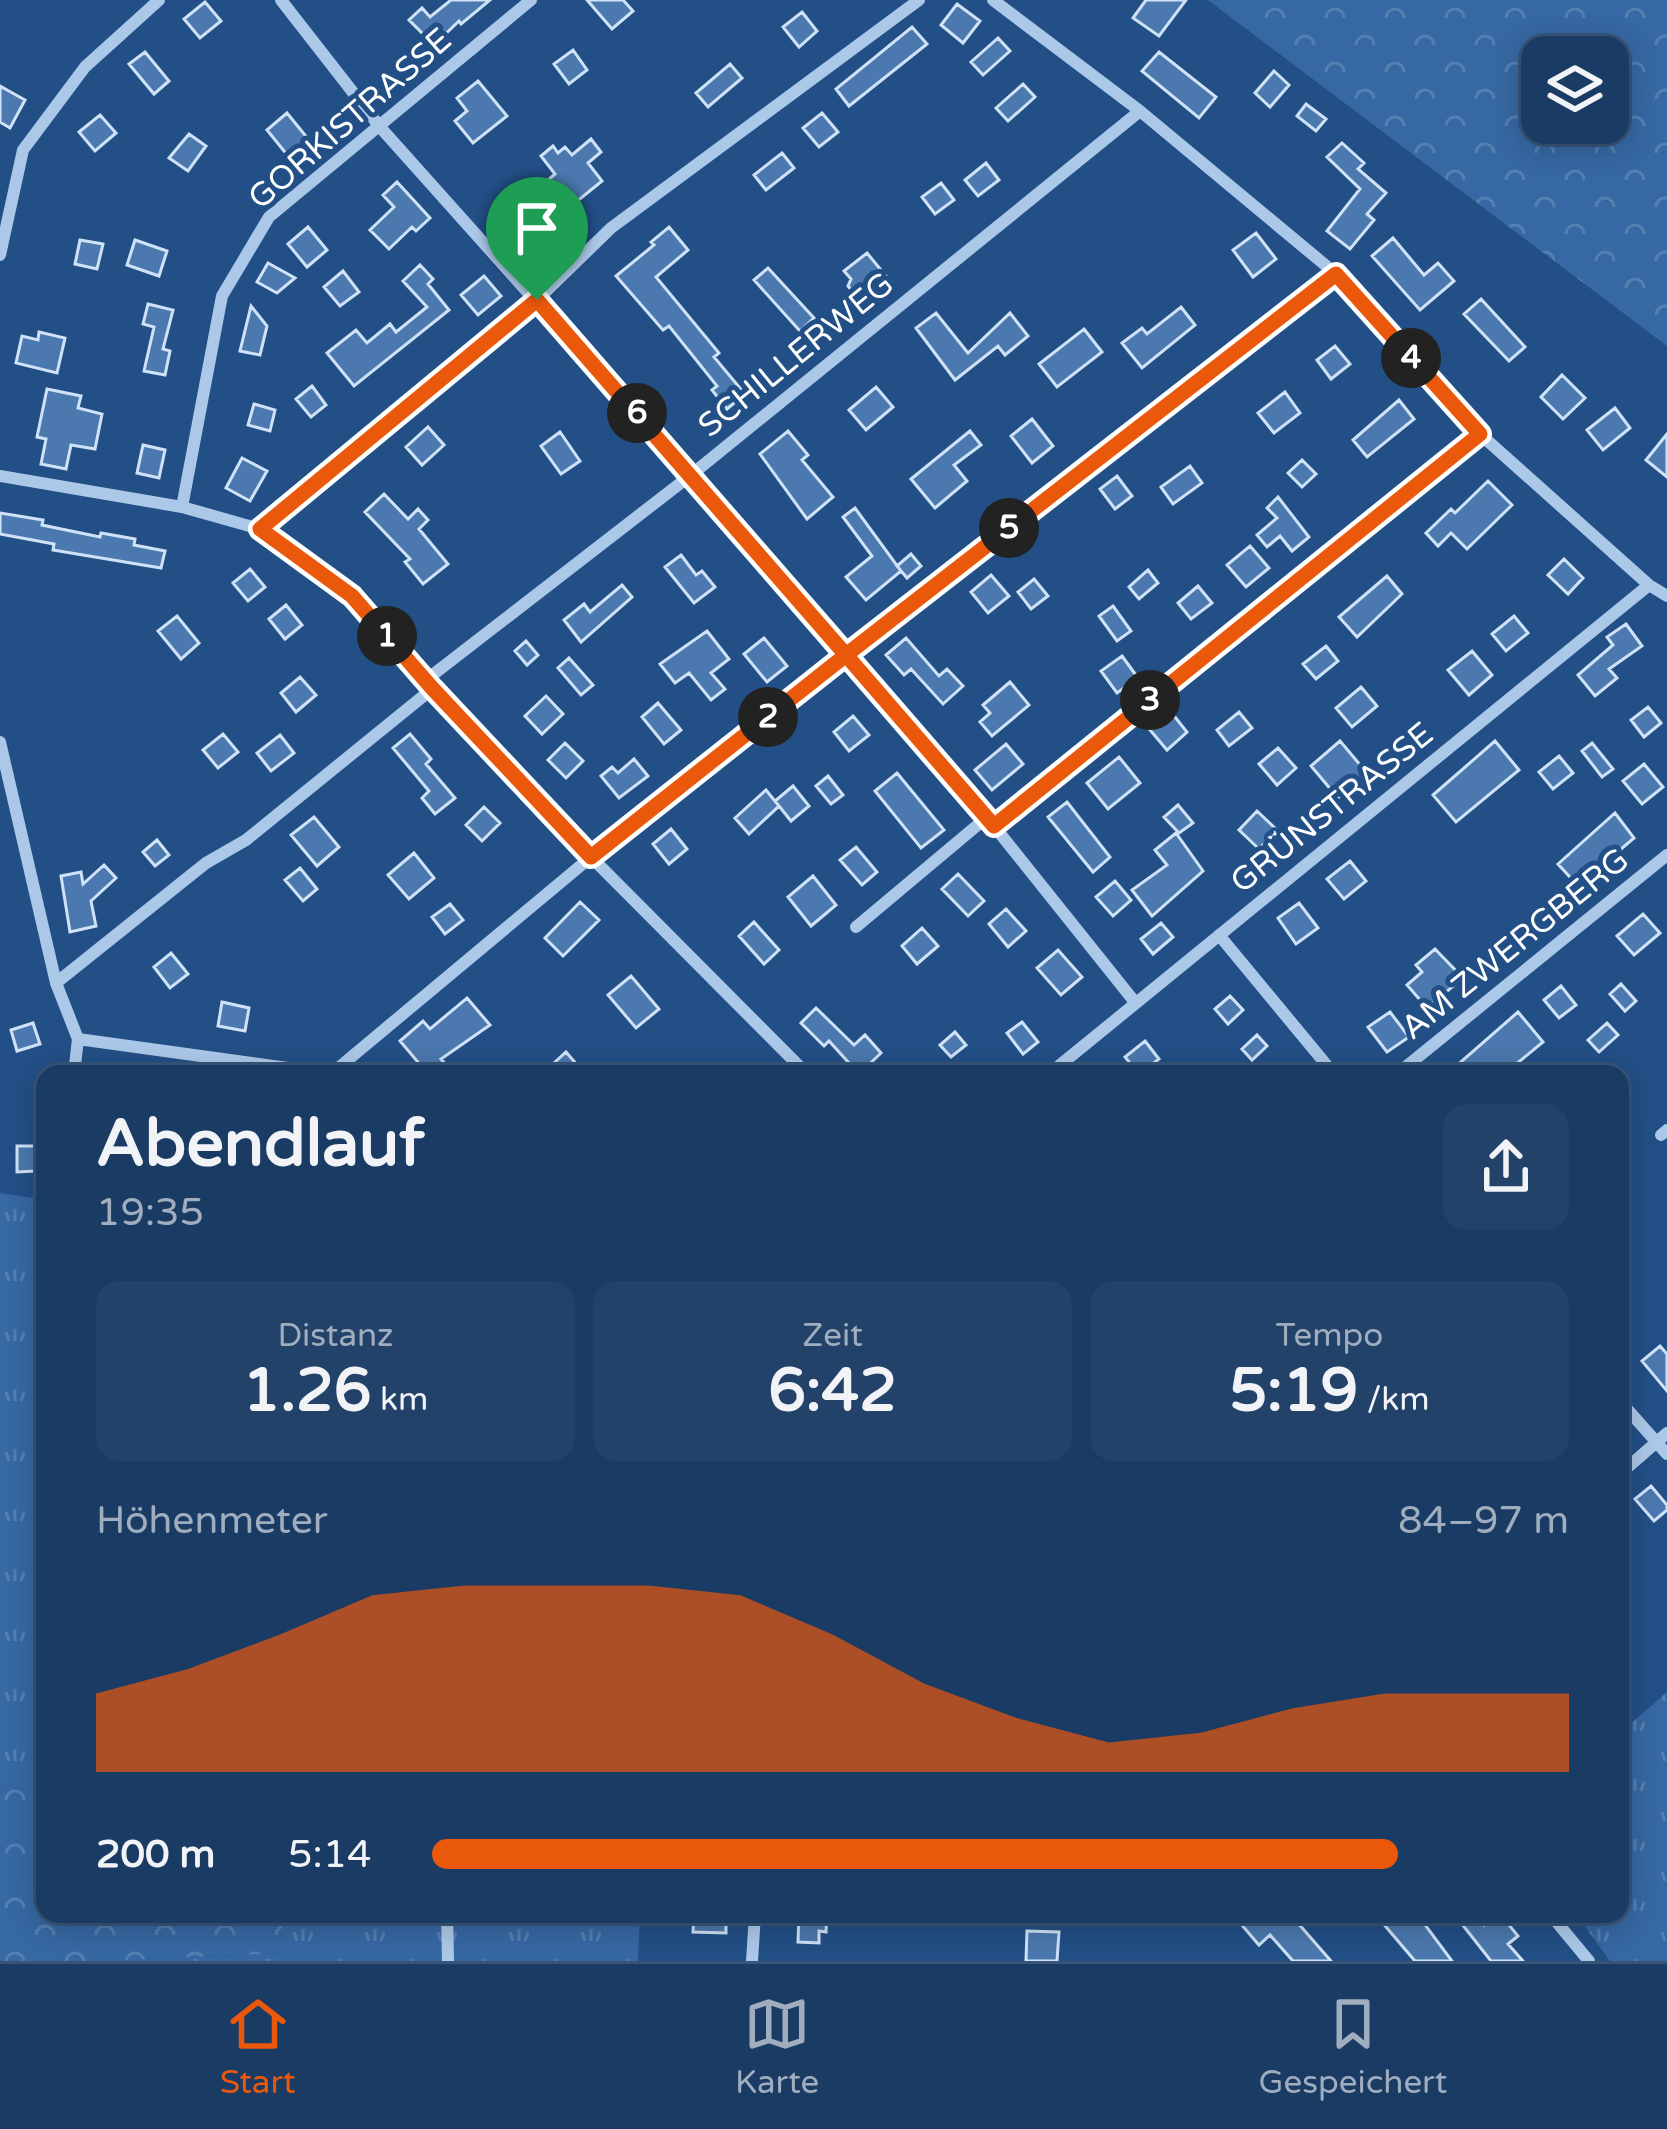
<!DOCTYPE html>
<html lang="de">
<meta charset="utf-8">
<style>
:root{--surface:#1a3b64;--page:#23426a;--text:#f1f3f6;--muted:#9fadbf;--line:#385578;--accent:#ea580c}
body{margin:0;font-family:"Varela Round",sans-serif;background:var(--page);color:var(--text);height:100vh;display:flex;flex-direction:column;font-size:45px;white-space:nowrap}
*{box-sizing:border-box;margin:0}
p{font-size:39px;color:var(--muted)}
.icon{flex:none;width:66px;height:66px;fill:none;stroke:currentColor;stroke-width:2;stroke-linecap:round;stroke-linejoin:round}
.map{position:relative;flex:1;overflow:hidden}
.sheet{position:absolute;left:36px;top:1065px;width:1593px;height:858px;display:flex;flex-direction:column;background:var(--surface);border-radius:24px;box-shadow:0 6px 30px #0003,0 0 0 3px var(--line)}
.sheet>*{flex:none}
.buttons{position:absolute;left:1521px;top:36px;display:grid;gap:24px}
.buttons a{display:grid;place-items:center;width:108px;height:108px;border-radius:24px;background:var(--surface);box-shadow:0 6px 30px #0003,0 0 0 3px var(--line);font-size:60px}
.pin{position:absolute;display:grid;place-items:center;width:102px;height:102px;color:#fff;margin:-123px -51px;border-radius:50% 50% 50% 0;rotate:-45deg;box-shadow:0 0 12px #0007}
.pin .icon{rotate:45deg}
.km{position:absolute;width:60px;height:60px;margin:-30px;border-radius:50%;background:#222;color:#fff;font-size:33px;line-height:60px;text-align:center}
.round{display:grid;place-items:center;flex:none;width:126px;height:126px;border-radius:24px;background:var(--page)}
.overview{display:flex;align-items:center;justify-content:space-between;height:204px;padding:0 60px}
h1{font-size:66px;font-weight:800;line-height:90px}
.stats{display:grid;grid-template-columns:repeat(3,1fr);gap:18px;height:204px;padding:12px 60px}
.stats div{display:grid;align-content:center;border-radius:24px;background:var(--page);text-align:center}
.stats b{font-size:60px;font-weight:800}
.stats small{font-size:33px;font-weight:400}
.stats p{font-size:33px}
.chart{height:336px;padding:24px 60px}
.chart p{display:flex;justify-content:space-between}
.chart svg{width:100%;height:216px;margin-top:12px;fill:var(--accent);opacity:.7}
ul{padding:0 60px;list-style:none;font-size:39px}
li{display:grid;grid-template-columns:192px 144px 1fr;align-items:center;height:90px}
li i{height:30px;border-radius:15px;background:var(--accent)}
.dock{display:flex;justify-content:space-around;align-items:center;height:168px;border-top:3px solid var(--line);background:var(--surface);font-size:33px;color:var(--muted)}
.dock a{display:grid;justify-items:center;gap:6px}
.dock .on{color:var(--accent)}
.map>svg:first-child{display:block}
.grass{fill:url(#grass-tufts)}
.forest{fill:url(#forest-crowns);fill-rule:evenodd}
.building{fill:#4b78ae;stroke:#d0e2f7;stroke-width:3}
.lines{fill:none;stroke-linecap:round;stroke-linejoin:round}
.street{stroke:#acc8e9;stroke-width:12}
.route-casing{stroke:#fff;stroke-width:24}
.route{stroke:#ea580c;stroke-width:15}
.labels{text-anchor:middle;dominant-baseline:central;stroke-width:10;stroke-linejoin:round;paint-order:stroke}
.street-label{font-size:33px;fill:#fff;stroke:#224f86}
</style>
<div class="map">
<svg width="1667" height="1961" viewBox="0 0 1667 1961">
<defs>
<pattern id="grass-tufts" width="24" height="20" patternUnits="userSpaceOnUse" patternTransform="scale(3)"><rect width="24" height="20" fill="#3668a3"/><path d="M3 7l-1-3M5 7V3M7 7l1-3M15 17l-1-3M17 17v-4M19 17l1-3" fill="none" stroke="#547fb1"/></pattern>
<pattern id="forest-crowns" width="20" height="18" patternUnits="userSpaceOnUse" patternTransform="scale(3)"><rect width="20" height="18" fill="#3668a3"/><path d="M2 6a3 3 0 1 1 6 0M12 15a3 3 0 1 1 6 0" fill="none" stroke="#547fb1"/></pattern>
</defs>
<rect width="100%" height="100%" fill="#224f86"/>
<!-- grass -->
<path class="grass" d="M0,1193L45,1200V1792L0,1785Z
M1667,1692V1961H1610L1576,1914H1620V1733Z
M282,1914H640L638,1961H113L281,1953Z"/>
<!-- forest -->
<path class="forest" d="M1208,0H1667V346ZM1542,57H1608V123H1542Z
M0,1785L45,1792V1914H282V1953L113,1961H0Z"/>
<!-- building -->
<path class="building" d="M451,0H490L461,24L459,21L411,67L402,57L425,36L409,20L422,8L430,17Z
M587,0H623L633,11L612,29Z
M1146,0H1186L1159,36L1133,18Z
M205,2L221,21L200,38L184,19Z
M957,4L980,21L963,43L941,25Z
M802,12L817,31L799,47L783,27Z
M912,27L927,44L849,106L836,89Z
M998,38L1010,51L983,75L971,62Z
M573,50L587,70L569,84L554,64Z
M145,52L169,81L154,94L129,64Z
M1159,52L1216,97L1199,118L1142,71Z
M730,64L742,78L708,107L696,93Z
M1274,71L1289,85L1270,107L1255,93Z
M478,81L507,116L473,143L455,121L467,111L457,98Z
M1023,84L1035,97L1008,121L996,108Z
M0,86L25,100L10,128L0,122Z
M1306,104L1326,119L1316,131L1297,116Z
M287,113L309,140L288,156L267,130Z
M822,113L838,132L819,147L803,128Z
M100,115L116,133L95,151L79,132Z
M189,134L206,146L188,171L169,158Z
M591,139L601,152L588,163L602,181L575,203L565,192L561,196L548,180L555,174L541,156L553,146L558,153L565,147L572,155Z
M1342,143L1364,163L1358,169L1386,193L1367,214L1374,220L1350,249L1327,231L1360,189L1327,157Z
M782,153L794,168L766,190L754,175Z
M986,163L999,180L978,196L965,180Z
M397,182L430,218L416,231L412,227L389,249L370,230L394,207L383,195Z
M941,183L954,200L935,214L922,197Z
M308,227L327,250L307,267L288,244Z
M669,227L688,250L656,277L719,353L714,357L745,394L727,409L712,390L717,386L669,326L663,330L616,276L654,245L651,242Z
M1256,233L1276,259L1253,277L1233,250Z
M1393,238L1424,275L1438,263L1454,281L1420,310L1372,256Z
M80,240L103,244L97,269L75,264Z
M135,240L167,251L159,276L127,265Z
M867,253L886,276L858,299L848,286L851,279L844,271Z
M268,263L295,278L277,293L257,282Z
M420,265L433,279L428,284L449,310L354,386L327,353L356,330L367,343L390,324L396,332L427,307L403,281Z
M768,268L814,318L800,331L754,280Z
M343,271L359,292L340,306L324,287Z
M484,276L501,296L478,315L461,295Z
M1481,299L1525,347L1509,361L1464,314Z
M148,304L173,310L163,349L170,351L165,375L144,371L154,327L143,324Z
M251,306L267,326L260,355L240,351Z
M1181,307L1195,325L1142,368L1122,343L1142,328L1147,334Z
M936,313L968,353L1010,313L1028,336L1005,355L998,346L955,380L916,328Z
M1084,329L1102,352L1057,387L1039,364Z
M39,332L65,338L57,373L16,363L22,336L38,340Z
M1335,346L1350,364L1331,379L1317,360Z
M1562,375L1585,398L1563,419L1541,397Z
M312,386L326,405L311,417L296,399Z
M876,387L893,407L866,430L849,410Z
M47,389L81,396L78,408L102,414L95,449L71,445L66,469L41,464L46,439L37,437Z
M1285,392L1300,413L1274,433L1258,413Z
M1399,400L1414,419L1367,457L1353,440Z
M254,404L275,410L270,431L248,425Z
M1615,408L1630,428L1603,450L1587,430Z
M1032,419L1053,446L1032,463L1011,436Z
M428,427L444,445L422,465L406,447Z
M788,431L808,455L802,460L833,497L807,519L760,454Z
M970,431L981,445L954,465L967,481L935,508L911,479Z
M560,432L580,461L561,474L541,446Z
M1667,434V477L1646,460Z
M143,445L165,450L159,478L137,473Z
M242,458L267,471L250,501L226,488Z
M1302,460L1316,474L1302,487L1288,473Z
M1190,466L1202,483L1173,504L1161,487Z
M1117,476L1132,496L1115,509L1100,489Z
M1488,481L1512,505L1467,549L1451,533L1438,546L1426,533L1451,509L1455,513Z
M384,494L408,519L418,509L428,520L419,529L448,564L423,584L405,562L410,559L365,512Z
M1278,497L1309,537L1292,551L1280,536L1267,547L1257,535L1277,518L1267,508Z
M855,508L901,571L866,600L846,577L872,556L843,517Z
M0,513L43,520L42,525L100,537L101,533L135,539L134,545L165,551L161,568L53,550L54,544L0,534Z
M1250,546L1269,568L1246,587L1227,565Z
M911,554L921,566L907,578L897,566Z
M681,555L696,575L702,571L715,587L694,603L665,567Z
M1564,559L1583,578L1568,594L1548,575Z
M250,569L265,587L248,601L233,583Z
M1148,570L1158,583L1139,599L1129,587Z
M991,575L1009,596L988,613L971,592Z
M1387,576L1402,594L1357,637L1339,617Z
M1034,579L1048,596L1031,609L1018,592Z
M622,585L632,597L581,642L564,620L584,604L590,612Z
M1198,586L1212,603L1191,619L1178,603Z
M286,605L302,625L285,639L269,619Z
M1113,606L1131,631L1117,641L1099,616Z
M177,616L199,643L181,659L158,631Z
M1514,616L1528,633L1506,651L1492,634Z
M1626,624L1642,646L1609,669L1617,678L1595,696L1578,675L1613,645L1607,637Z
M707,631L729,659L711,673L725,689L711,700L689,673L675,683L660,664Z
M764,638L787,666L767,682L744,654Z
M906,638L939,676L947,669L963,686L943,704L911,669L904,675L886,655Z
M526,641L538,655L527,665L515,651Z
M1326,646L1338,661L1316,679L1303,664Z
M1472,651L1492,675L1469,695L1448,670Z
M1122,656L1138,678L1117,693L1101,671Z
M569,658L593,685L581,695L558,668Z
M300,677L316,695L296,712L281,693Z
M1010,682L1029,705L992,736L980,722L990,713L983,705Z
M1361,687L1377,706L1352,727L1336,708Z
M546,696L563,714L542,734L525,716Z
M658,703L681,730L664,744L642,717Z
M1648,707L1661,723L1644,737L1631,720Z
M1171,712L1187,732L1167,750L1150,730Z
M1239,712L1252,728L1229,746L1217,730Z
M853,716L869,735L849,751L834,732Z
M223,734L238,752L218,768L203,750Z
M410,734L431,759L426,764L455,798L435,814L422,798L429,791L393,748Z
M280,735L294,753L271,771L257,753Z
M1340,741L1367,773L1338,798L1311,766Z
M1495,741L1519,770L1456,822L1433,795Z
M565,743L583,761L566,778L548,760Z
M1592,743L1613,769L1602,777L1582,751Z
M1006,744L1023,764L992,790L975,770Z
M1278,748L1296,768L1277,785L1259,764Z
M1559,756L1573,773L1553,789L1539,772Z
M1119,757L1140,783L1108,809L1087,783Z
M634,759L648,776L619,798L601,776L612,767L618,773Z
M1644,764L1663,787L1642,804L1623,781Z
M897,773L944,830L921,848L875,791Z
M828,776L843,795L831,804L816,786Z
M793,786L809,806L791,821L775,801Z
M766,790L779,806L749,834L735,818Z
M1067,802L1110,857L1093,872L1048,817Z
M1178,805L1193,823L1179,833L1164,817Z
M484,807L500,823L482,841L466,825Z
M1257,811L1277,830L1259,849L1239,830Z
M1615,813L1634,838L1578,886L1558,864Z
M314,817L339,847L317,866L291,835Z
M671,829L687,849L669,864L653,844Z
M1176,833L1203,871L1152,916L1132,890L1167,865L1155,850Z
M157,840L169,855L155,866L143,852Z
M856,847L877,872L862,885L840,860Z
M414,853L434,878L409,899L388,875Z
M1350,861L1366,881L1344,899L1327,879Z
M104,865L116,878L91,901L96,926L70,932L61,876L81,872L83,884Z
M300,868L317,889L303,901L285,880Z
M958,874L984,901L968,916L942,889Z
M813,876L836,905L811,926L788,897Z
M1115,881L1131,900L1113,916L1096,897Z
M580,902L599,920L563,956L545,938Z
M1299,903L1318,928L1296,944L1278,918Z
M450,904L463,920L445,934L432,917Z
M1006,909L1026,931L1008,947L989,924Z
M1643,914L1660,933L1634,955L1617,936Z
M754,922L779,950L764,964L739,936Z
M1161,923L1173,937L1153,954L1141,939Z
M922,928L938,946L917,964L902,946Z
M1435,949L1463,978L1427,1008L1407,985L1422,972L1416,965Z
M1058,950L1082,977L1061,995L1037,968Z
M171,953L188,974L170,988L154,967Z
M631,976L659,1009L636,1028L608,995Z
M1621,984L1636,1001L1625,1011L1610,994Z
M1561,986L1576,1005L1559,1018L1544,1000Z
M1230,996L1243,1010L1228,1024L1215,1009Z
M467,998L490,1025L441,1059L454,1074H428L400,1041L423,1021L430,1029Z
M222,1002L249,1008L245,1031L218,1026Z
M816,1008L854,1045L865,1035L881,1053L859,1074L829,1041L824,1046L801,1023Z
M1390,1012L1409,1037L1387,1052L1368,1027Z
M1518,1012L1543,1042L1504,1074H1447Z
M1022,1022L1038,1042L1023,1054L1007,1033Z
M33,1023L40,1044L17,1051L11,1030Z
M1607,1023L1618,1035L1599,1052L1588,1040Z
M955,1032L966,1045L951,1057L940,1045Z
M1257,1035L1267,1046L1252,1060L1242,1049Z
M1145,1041L1159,1059L1139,1074L1125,1057Z
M566,1052L585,1074H561L553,1064Z
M17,1146H36V1171L17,1172Z
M1660,1346L1667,1354V1391L1642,1361Z
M1651,1486L1667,1505V1510L1654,1521L1635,1499Z
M694,1914H726V1933L693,1932Z
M799,1914H827L826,1932L819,1931V1943L798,1942Z
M1250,1914H1290L1331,1961H1293L1270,1935L1259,1945L1240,1923Z
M1375,1914H1417L1452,1961H1415Z
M1454,1914H1475L1484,1925L1500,1914L1518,1936L1508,1944L1523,1961H1491Z
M1027,1931L1059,1932L1057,1961H1026Z"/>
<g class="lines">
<!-- street -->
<path class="street" d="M281,0L380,127L691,475L994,826L1134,1001
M993,0L1140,111L1336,274L1480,434L1649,585L1667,596
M0,255L23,150L85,67L159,0
M0,476L182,507L260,529L351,596L432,689L591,857L807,1074
M182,507L222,296L269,217L531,0
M260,529L537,300L611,228L919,0
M426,680L691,475L1140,111
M0,742L56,983L78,1039L74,1074
M994,826L1480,434
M856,927L986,818
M1219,935L1334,1074
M56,983L206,863L246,840L432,689
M78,1039L331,1074
M331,1074L591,857L1336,274
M1049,1074L1649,585
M1397,1074L1667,855
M1661,1135L1667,1130
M1620,1401L1667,1454
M1620,1474L1667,1433
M447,1914L448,1961
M1550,1914L1589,1961
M752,1961L755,1914"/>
</g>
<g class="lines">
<defs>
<path id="route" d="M537,300L260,529L352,596L432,688L591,857L846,655L994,826L1480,434L1336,274L846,655L537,300"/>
</defs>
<!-- route casing -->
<use href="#route" class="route-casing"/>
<!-- route -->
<use href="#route" class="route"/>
</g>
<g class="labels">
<!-- street labels -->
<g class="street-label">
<text transform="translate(350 119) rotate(-41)">GORKISTRASSE</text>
<text transform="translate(796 355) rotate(-39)">SCHILLERWEG</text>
<text transform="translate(1332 808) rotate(-39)">GRÜNSTRASSE</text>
<text transform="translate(1515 944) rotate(-39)">AM ZWERGBERG</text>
</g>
</g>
</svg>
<div class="buttons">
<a><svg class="icon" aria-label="layers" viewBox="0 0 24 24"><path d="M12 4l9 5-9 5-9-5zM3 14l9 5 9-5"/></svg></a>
</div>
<div class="pin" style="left:537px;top:300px;background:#1e9e55"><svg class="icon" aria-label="arrive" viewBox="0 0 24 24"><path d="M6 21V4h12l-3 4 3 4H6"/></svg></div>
<b class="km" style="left:387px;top:636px">1</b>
<b class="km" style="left:768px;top:717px">2</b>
<b class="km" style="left:1150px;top:700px">3</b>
<b class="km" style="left:1411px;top:358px">4</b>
<b class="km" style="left:1009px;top:528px">5</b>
<b class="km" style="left:637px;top:413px">6</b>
<section class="sheet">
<div class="overview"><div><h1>Abendlauf</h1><p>19:35</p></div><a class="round"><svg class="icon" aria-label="share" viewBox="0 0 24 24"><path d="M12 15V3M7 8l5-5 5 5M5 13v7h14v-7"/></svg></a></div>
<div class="stats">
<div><p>Distanz</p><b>1.26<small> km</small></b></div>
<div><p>Zeit</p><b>6:42</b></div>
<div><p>Tempo</p><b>5:19<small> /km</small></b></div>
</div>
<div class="chart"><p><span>Höhenmeter</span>84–97 m</p>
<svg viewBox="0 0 160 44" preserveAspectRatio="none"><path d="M0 44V28L10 23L20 16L30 8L40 6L50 6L60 6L70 8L80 16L90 26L100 33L110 38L120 36L130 31L140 28L150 28L160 28V44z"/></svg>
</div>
<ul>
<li><b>200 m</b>5:14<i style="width:85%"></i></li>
</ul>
</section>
</div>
<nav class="dock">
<a class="on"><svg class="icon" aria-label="home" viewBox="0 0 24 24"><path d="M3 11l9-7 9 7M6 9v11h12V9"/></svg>Start</a>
<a><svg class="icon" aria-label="map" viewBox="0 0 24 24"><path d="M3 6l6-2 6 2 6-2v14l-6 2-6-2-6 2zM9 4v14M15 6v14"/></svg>Karte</a>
<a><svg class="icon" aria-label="saved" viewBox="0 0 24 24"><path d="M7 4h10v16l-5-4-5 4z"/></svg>Gespeichert</a>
</nav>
